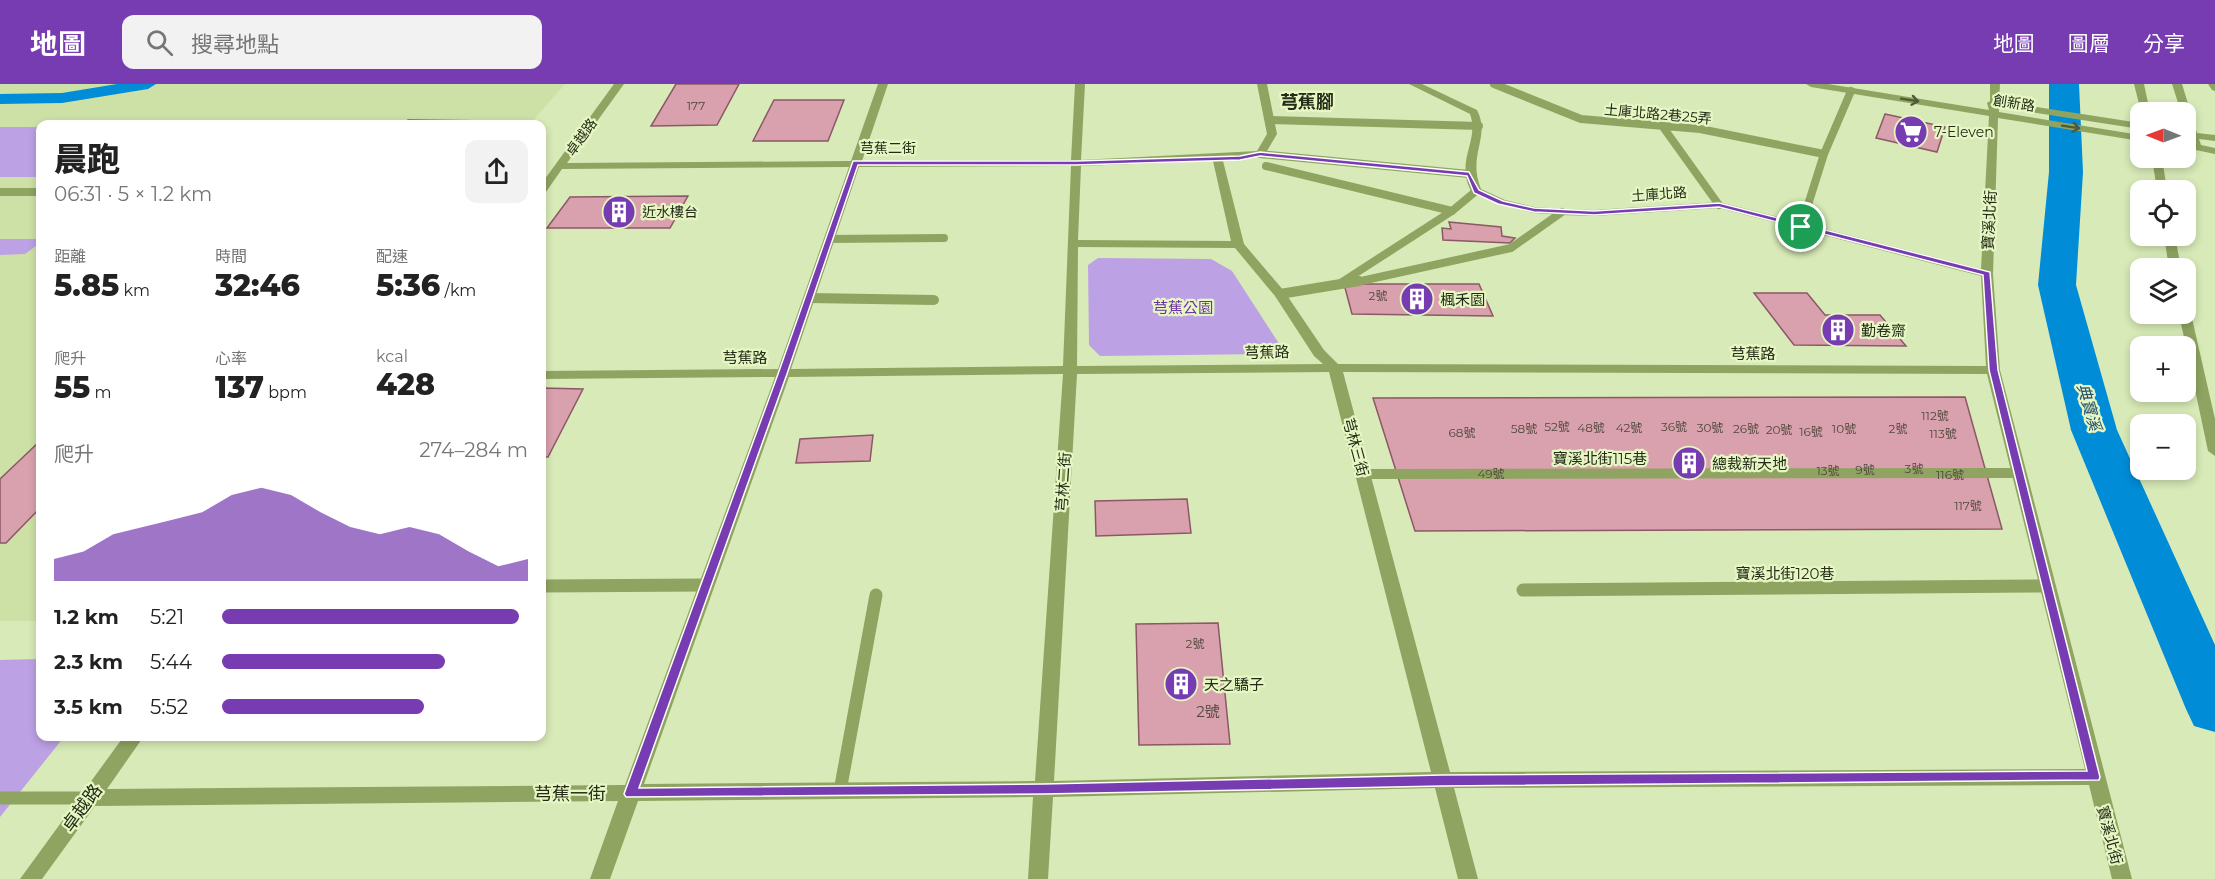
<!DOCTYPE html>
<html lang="zh-TW">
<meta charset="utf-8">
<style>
:root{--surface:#fff;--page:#f2f2f2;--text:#222;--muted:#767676;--accent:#773cb2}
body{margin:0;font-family:Montserrat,"Noto Sans TC",sans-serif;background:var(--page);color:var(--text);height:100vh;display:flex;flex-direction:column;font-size:22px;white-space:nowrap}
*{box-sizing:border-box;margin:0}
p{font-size:20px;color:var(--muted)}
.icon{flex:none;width:33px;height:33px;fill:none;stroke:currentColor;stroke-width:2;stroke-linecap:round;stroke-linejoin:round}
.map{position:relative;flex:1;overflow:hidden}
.sheet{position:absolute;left:36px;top:36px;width:510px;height:621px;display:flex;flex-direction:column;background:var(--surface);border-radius:12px;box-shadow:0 3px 9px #0003}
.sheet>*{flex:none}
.needle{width:39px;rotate:271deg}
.fabs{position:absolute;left:2130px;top:18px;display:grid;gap:12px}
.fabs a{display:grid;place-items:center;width:66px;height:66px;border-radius:12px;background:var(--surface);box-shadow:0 3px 9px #0003;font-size:30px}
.pin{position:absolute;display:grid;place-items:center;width:51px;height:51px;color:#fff;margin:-26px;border:3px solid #fff;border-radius:50%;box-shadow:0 2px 6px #0007}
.round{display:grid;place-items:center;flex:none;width:63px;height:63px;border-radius:12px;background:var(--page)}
.head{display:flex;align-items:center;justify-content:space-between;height:102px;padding:0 18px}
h1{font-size:33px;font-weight:800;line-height:45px}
.metrics{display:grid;grid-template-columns:repeat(3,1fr);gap:9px;height:102px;padding:6px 18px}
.metrics div{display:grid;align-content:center}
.metrics b{font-size:30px;font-weight:800}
.metrics small{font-size:16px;font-weight:400}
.metrics p{font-size:16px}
.chart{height:168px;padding:12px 18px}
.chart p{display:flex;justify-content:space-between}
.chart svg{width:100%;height:108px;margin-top:6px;fill:var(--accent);opacity:.7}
ul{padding:0 18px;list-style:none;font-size:20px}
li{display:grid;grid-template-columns:96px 72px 1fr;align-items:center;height:45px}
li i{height:15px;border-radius:8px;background:var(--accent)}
header{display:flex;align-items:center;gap:36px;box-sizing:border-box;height:84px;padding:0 30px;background:var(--accent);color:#fff}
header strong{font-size:28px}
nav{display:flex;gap:33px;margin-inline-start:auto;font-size:21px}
.search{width:420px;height:54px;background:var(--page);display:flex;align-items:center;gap:15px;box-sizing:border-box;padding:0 21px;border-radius:12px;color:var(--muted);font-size:22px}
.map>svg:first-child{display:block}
.built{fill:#cde1a7}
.green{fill:#bda1e5}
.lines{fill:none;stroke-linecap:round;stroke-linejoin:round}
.canal{fill:#008cd7;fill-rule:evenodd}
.river{fill:#008cd7;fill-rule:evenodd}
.building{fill:#d9a1ae;stroke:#8b5865;stroke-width:1.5}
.lane-far2{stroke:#8fa461;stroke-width:8}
.lane-far1{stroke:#8fa461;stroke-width:10}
.lane{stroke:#8fa461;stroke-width:13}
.street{fill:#8fa461;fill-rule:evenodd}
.oneway{stroke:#4f5b35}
.route{fill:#773cb2;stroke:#fff;stroke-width:1.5;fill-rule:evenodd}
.labels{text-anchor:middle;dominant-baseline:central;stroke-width:4.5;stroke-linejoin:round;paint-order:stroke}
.number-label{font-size:12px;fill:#51483d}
.far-street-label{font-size:14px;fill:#242b17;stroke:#e6f7c4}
.far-poi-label{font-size:14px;fill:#242b17;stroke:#e6f7c4;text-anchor:start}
.street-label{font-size:15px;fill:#242b17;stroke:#e6f7c4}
.poi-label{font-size:15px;fill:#242b17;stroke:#e6f7c4;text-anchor:start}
.park-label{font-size:15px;fill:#6c30a6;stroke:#e6f7c4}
.near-number-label{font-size:15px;fill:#51483d}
.water-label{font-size:16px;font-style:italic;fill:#224d6d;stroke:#e6f7c4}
.far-district-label{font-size:18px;font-weight:bold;fill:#242b17;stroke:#e6f7c4}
.near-street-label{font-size:18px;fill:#242b17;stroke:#e6f7c4}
</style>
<header>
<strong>地圖</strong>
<div class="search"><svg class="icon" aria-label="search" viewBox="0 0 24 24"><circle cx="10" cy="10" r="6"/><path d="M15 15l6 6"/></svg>搜尋地點</div>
<nav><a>地圖</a><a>圖層</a><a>分享</a></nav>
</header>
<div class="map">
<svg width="2215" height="795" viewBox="0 0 2215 795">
<rect width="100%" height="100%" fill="#d8eab7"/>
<!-- built -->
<path class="built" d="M0,0H565L530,40H40V537H0Z"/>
<!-- green -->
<path class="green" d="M0,43H40V93H0Z
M0,155H40V159L25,170L0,171Z
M1098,174L1211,175L1232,187L1278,258L1267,270L1100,272L1089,261L1088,181Z
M40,575V652L64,653L0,733V576Z"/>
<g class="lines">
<!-- canal -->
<path class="canal" d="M117,0H156L148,5L62,19L0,20V10L62,9Z"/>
<!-- river -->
<path class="river" d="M2049,0H2079L2083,88L2076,201L2117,346L2215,561V648L2194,642L2186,625L2071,346L2038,201L2049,88Z"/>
</g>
<!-- building -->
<path class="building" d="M676,0H739L717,41L651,42Z
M774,16H844L828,57H753Z
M1885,30L1945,43L1937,68L1876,54Z
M408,36L494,37L491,40H403Z
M688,112L670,144H547L570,113Z
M1449,138L1501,143L1502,152L1515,154L1510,159L1443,156L1442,144L1451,145Z
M1344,200H1479L1493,232L1352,230Z
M1754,209H1807L1825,231H1880L1906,262L1794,261Z
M542,304L583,305L548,373H542Z
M1965,313L2002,445L1415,447L1373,314Z
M873,351L870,377L796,379L800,355Z
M40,357V424L6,459H0V395Z
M1187,415L1191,449L1096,452L1095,417Z
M1218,539L1230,660L1139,661L1136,540Z"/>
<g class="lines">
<!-- lane-far2 -->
<path class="lane-far2" d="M1494,0L1581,35L1700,45L1824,70
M1271,36L1479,42
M1663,43L1719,121
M1260,70L1469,90
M1266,82L1452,127
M0,108H40
M1801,143L1824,70L1851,7
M829,155L944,154
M1342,198L1452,127L1476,107
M1352,199L1511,164L1562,128"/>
<!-- lane-far1 -->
<path class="lane-far1" d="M1280,210L1359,197
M809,214L934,216
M1363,390L2018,389"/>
<!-- lane -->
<path class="lane" d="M542,502L706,501
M1523,506L2047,502
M840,707L876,511
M0,714H90"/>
<!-- street -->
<path class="street" d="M614,0H624L567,79L851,77L878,0H888L862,77L1071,76L1075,0H1085L1081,76L1257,67L1267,50L1257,0H1267L1277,50L1264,72L1223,77L1244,160L1284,207L1324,266L1338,280L1986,282L1981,192L1719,124L1594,132L1562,131L1534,129L1501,121L1472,109C1454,76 1480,58 1470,30L1409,0H1422L1477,26C1491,53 1467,71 1481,105L1505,116L1534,123L1562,125L1594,126L1719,118L1981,185L1989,32L1811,3L1806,0H1828L1989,26L1987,19L1990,17V0H2000L1999,17L2140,39V45L1999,23V28L2140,51V57L1998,34L1993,190L2000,286L2132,795H2112L2089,701L1454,704L1478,795H1458L1435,704L1053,713L1048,795H1028L1033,713L638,717L610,795H590L618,717L95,722L42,795H20L124,652H144L107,705L625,701L775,293L542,295V287L778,285L849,83L562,85L546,108L542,109V99ZM1213,77L1231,157L1078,156L1081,82ZM1071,82L1063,282L791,285L859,83ZM1078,163L1235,164L1275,212L1314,272L1323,280L1077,282ZM1329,288L1431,688L1054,697L1077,290ZM1343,288L1987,290L2085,685L1450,688ZM1063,290L1035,697L644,700L789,293Z
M2134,0H2144L2150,28H2141Z
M2172,0H2182L2197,49L2215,51V57L2199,55L2201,61L2215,64V70L2186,64V60L2190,59L2189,53H2186V28H2181Z
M2208,0H2215V7L2212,6Z
M2152,74H2162L2167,106H2157Z
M2164,152H2175L2181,184H2169Z
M2186,226L2191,230L2215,335V372L2208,367L2179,230H2186Z"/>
</g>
<!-- one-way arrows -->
<defs><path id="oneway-shaft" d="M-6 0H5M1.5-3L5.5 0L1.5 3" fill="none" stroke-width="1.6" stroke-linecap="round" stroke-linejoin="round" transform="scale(1.5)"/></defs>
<g class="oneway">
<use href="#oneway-shaft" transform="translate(1910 16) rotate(9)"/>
<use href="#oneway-shaft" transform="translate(2071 43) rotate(9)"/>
</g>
<!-- route -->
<path class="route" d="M1260,68L1469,88L1479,106L1503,117L1534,124L1594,127L1719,119L1990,188L1998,286L2100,693L2099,696L1442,702L1044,710L626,713L624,710L778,290L853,77H1076L1240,72ZM1260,72L1467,92L1474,109L1498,120L1534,128L1594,131L1719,123L1983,191L1989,286L2087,687L1442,691L1044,700L639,704L787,290L858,81H1076L1240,76Z"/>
<!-- icons -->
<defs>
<symbol id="supermarket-disc" viewBox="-11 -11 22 22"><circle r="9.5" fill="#773cb2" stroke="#e6f7c4"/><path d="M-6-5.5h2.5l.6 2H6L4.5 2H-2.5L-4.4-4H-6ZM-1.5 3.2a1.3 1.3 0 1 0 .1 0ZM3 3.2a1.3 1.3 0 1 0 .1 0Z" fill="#fff"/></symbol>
<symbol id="building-disc" viewBox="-11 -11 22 22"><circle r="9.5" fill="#773cb2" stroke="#e6f7c4"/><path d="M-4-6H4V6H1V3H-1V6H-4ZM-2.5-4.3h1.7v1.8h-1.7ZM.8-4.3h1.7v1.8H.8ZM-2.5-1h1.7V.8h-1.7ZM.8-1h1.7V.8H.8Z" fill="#fff"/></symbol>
</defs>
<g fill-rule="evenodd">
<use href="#supermarket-disc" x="1892" y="29" width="38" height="38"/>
<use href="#building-disc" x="600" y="109" width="38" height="38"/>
<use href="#building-disc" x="1398" y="196" width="38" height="38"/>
<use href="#building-disc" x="1819" y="227" width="38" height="38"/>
<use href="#building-disc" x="1670" y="360" width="38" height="38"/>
<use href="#building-disc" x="1162" y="581" width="38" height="38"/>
</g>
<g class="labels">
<!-- number labels -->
<g class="number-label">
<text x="696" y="21">177</text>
<text x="1378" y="211">2號</text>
<text x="1935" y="331">112號</text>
<text x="1557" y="342">52號</text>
<text x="1674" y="342">36號</text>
<text x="1591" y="343">48號</text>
<text x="1629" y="343">42號</text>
<text x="1710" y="343">30號</text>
<text x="1524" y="344">58號</text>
<text x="1746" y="344">26號</text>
<text x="1844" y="344">10號</text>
<text x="1898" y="344">2號</text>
<text x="1779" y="345">20號</text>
<text x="1811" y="347">16號</text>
<text x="1462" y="348">68號</text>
<text x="1943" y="349">113號</text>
<text x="1914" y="384">3號</text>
<text x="1865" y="385">9號</text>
<text x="1828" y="386">13號</text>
<text x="1491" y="389">49號</text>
<text x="1950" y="390">116號</text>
<text x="1968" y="421">117號</text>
<text x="1195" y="559">2號</text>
</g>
<!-- far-street labels -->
<g class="far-street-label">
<text transform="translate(2014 19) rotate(9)">創新路</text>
<text transform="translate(1658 30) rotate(5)">土庫北路2巷25弄</text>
<text transform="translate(581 53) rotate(-54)">卓越路</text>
<text x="888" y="64">芎蕉二街</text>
<text transform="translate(1659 110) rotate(-4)">土庫北路</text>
</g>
<!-- far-poi labels -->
<g class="far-poi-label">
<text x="1934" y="48">7-Eleven</text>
<text x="642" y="128">近水樓台</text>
</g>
<!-- street labels -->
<g class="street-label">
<text transform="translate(1989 136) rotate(-87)">寶溪北街</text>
<text transform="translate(1267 268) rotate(-1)">芎蕉路</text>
<text x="1753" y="269">芎蕉路</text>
<text x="745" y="273">芎蕉路</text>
<text transform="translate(1356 363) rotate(75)">芎林三街</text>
<text x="1600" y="374">寶溪北街115巷</text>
<text transform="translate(1063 398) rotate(-86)">芎林二街</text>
<text x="1785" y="489">寶溪北街120巷</text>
<text transform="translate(2110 751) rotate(75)">寶溪北街</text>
</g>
<!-- poi labels -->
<g class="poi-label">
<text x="1440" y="215">楓禾園</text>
<text x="1861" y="246">勤卷齋</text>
<text x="1712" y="379">總裁新天地</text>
<text x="1204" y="600">天之驕子</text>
</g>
<!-- park labels -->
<g class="park-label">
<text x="1183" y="223">芎蕉公園</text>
</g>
<!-- near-number labels -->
<g class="near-number-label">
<text x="1208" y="627">2號</text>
</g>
<!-- water labels -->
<g class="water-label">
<text transform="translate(2089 323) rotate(74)">典寶溪</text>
</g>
<!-- far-district labels -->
<g class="far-district-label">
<text x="1307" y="18">芎蕉腳</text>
</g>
<!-- near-street labels -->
<g class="near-street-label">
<text x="570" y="710">芎蕉一街</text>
<text transform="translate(82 724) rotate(-54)">卓越路</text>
</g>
</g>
</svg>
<div class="fabs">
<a><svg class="needle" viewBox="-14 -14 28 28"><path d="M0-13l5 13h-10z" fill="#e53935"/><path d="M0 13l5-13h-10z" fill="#767676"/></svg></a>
<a><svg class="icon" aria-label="locate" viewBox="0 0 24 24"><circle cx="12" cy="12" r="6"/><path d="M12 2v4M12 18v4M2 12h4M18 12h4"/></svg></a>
<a><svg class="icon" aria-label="layers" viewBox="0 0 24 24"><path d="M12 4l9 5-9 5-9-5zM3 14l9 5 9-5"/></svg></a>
<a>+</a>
<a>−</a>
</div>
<div class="pin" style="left:1801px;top:143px;background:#1e9e55"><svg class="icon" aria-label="arrive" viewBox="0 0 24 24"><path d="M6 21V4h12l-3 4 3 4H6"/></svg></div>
<section class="sheet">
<div class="head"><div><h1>晨跑</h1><p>06:31 · 5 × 1.2 km</p></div><a class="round"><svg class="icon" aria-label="share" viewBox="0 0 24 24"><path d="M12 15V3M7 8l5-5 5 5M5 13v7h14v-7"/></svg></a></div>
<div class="metrics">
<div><p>距離</p><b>5.85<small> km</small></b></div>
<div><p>時間</p><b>32:46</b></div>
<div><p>配速</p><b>5:36<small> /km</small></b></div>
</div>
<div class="metrics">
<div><p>爬升</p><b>55<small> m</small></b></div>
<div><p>心率</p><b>137<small> bpm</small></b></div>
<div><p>kcal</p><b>428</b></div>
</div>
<div class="chart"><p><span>爬升</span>274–284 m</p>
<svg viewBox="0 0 160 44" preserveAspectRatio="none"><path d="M0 44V35L10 32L20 25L30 22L40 19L50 16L60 9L70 6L80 9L90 16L100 22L110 25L120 22L130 25L140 32L150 38L160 35V44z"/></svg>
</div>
<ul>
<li><b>1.2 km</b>5:21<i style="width:97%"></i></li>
<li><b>2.3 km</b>5:44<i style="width:73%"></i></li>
<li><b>3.5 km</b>5:52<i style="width:66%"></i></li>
</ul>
</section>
</div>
